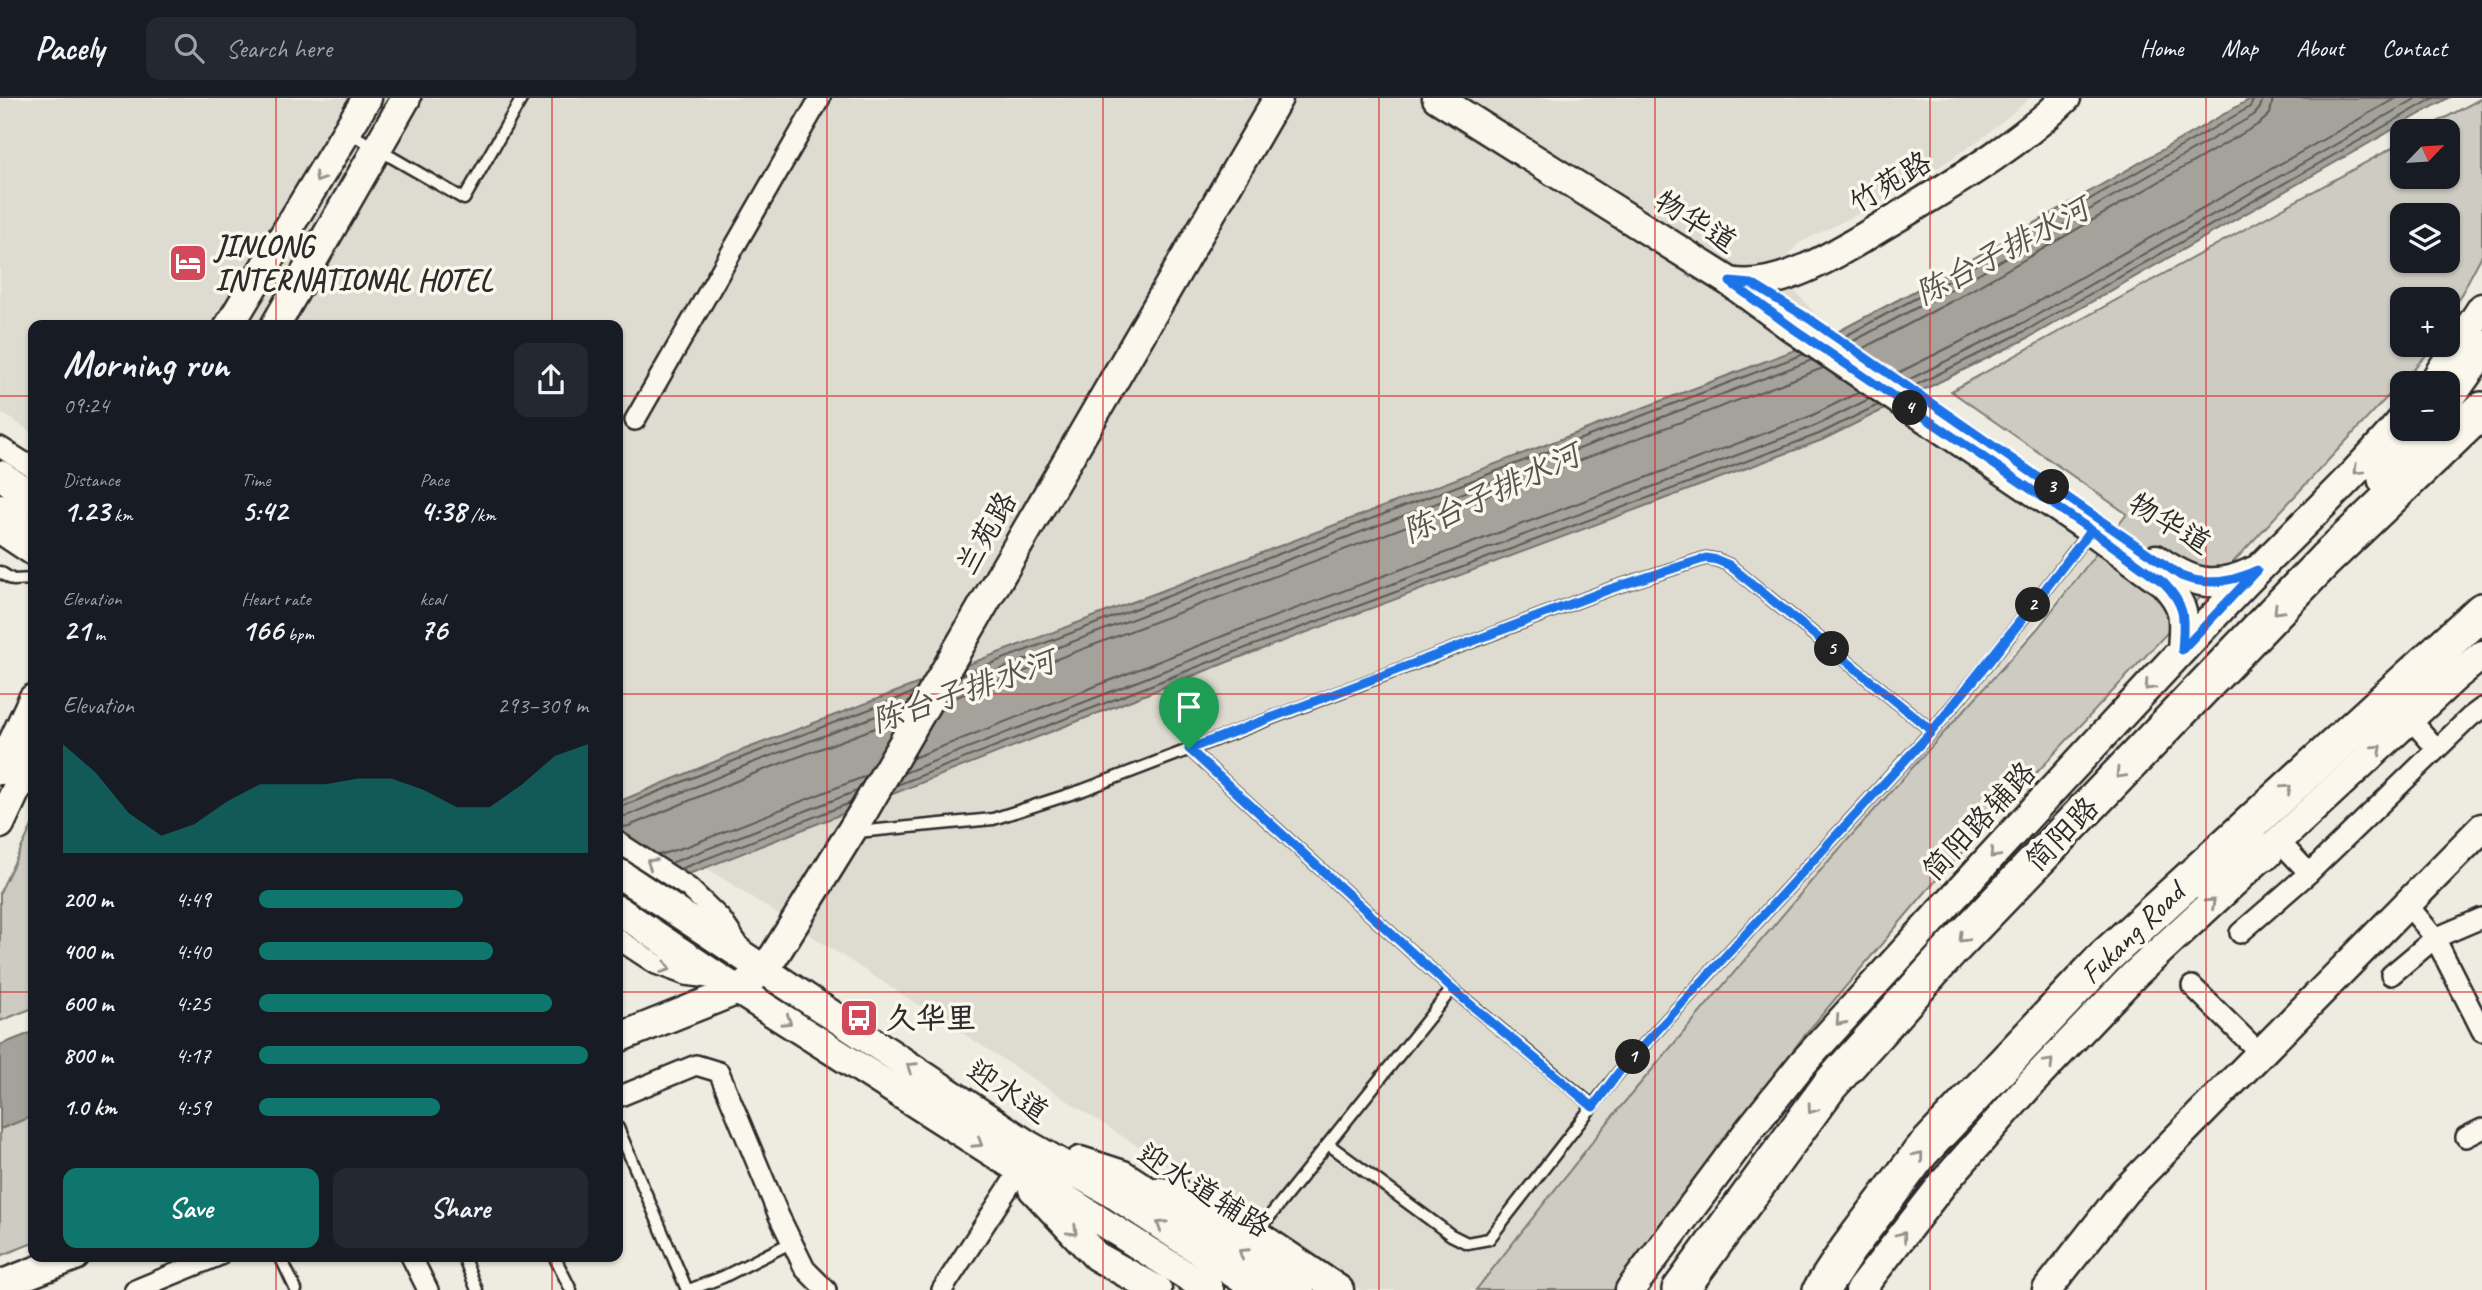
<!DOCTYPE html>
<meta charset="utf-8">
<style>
:root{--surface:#171b24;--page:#242831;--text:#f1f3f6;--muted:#9ea1a6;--line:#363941;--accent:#0f766e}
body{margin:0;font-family:Caveat,"LXGW WenKai TC",sans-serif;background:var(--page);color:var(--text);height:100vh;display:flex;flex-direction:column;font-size:26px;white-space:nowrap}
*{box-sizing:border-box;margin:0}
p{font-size:23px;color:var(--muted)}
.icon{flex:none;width:38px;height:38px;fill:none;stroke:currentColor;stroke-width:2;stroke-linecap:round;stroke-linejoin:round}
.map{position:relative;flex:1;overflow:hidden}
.drawer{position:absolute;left:28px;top:222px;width:595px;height:942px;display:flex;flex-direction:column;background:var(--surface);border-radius:14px;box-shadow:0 2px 5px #0004}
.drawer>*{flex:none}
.needle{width:46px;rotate:65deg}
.tools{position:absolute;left:2390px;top:21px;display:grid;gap:14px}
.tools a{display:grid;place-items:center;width:70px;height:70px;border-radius:14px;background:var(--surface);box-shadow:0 2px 5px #0004;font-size:35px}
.pin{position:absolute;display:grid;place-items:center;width:60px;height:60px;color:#fff;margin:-72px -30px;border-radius:50% 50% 50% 0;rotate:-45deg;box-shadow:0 0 7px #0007}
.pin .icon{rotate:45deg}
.km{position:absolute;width:35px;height:35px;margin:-18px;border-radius:50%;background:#222;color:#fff;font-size:19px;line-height:35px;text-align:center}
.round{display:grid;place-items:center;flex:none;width:74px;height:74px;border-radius:14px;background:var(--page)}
.overview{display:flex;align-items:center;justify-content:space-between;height:119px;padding:0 35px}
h1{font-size:38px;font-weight:600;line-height:52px}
.figures{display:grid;grid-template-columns:repeat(3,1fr);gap:10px;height:119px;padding:7px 35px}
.figures div{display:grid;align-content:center}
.figures b{font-size:30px;font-weight:600}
.figures small{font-size:19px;font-weight:400}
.figures p{font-size:19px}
.chart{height:196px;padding:14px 35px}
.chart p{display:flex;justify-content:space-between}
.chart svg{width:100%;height:126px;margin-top:7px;fill:var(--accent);opacity:.7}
.primary-button{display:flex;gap:14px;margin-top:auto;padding:14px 35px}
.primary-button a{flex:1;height:80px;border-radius:14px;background:var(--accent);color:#fff;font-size:28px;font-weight:600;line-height:80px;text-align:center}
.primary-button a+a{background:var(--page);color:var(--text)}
ul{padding:0 35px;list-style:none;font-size:23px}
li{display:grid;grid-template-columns:112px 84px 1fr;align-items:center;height:52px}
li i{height:18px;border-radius:9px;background:var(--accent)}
header{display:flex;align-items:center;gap:42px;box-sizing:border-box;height:98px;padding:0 35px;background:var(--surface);border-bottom:2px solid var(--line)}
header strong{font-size:33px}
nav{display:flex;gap:38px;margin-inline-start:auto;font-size:24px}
.search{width:490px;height:63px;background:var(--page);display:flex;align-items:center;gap:18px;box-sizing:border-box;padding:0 24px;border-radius:14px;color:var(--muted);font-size:26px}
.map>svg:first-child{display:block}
.built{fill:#dedbd1}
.green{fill:#cecbc2;stroke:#7c7b76;stroke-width:2;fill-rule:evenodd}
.water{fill:#a4a29a;stroke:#74726e;stroke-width:2}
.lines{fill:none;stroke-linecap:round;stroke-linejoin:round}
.shore{stroke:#5b5b57;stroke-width:2}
.lane-casing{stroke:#2b2b2b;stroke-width:15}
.street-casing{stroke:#2b2b2b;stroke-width:24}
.secondary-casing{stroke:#2b2b2b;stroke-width:33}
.highway-casing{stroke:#2b2b2b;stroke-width:40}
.lane{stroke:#fbf7ec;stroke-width:10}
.street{stroke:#fbf7ec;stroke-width:19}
.secondary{stroke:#fbf7ec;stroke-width:28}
.highway{stroke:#fbf7ec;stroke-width:35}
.oneway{stroke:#93918c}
.route-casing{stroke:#fff;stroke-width:14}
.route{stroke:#1a73e8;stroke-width:9}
.grid{fill:none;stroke:#d62828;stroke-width:2;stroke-opacity:0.55}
.labels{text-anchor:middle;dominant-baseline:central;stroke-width:7;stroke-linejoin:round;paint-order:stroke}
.street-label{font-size:30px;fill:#2b2b2b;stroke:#fbf7ec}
.poi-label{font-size:30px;font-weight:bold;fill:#2b2b2b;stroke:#fbf7ec;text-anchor:start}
.water-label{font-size:32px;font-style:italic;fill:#555552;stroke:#fbf7ec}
</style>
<header>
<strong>Pacely</strong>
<div class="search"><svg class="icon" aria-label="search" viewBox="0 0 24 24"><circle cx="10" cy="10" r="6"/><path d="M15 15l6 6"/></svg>Search here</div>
<nav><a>Home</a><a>Map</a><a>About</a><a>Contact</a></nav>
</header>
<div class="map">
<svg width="2482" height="1192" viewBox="0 0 2482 1192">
<rect width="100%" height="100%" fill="#eeebe0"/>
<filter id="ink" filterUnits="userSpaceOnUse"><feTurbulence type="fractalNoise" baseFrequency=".0143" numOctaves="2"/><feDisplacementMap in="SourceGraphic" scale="14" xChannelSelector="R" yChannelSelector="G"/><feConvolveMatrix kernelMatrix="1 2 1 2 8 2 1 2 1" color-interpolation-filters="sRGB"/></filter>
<g filter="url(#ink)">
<!-- built -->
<path class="built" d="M0,0H2030L1985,38L1925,78L1882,104L1799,145L1789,156L1794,192L1915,329L2101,449L1478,1192H1361L618,713V228H33V335L0,314Z"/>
<!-- green -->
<path class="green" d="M2482,0V157L2448,221V201H2403V247H2434L2433,250L1929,790L1803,939L1615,1192H1476L1612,1019L1825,767L2038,530L2127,416L1951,293L2403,44V79H2448V33H2421ZM2403,117H2448V163H2403Z
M33,726V910L0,923V794Z
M33,1018V1145L0,1158V1031Z"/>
<!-- water -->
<path class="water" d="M2252,0H2448L2028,240L1822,342L1238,560L697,773L618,798V704L743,652L1824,241L1943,178Z
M33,934V1018L0,1031V947Z"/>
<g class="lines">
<!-- shore -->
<path class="shore" d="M1838,242L1946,184L2250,9L2254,0
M1846,247L1950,192L2254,17L2260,10L2263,0
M1856,254L1956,201L2259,26L2270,16L2273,0
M1892,278L2016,216L2396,0
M1902,285L2021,226L2417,0
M1910,290L2025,233L2434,0
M961,577L1804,256
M954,589L1812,262
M946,603L1823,270
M913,660L1228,536L1811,318L1859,294
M904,675L1232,546L1815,328L1869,301
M897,687L1235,554L1819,336L1878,307
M618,710L746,658L915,594
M618,719L626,718L749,666L908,606
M618,730L629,728L753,676L899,621
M659,757L688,748L866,678
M671,765L857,693
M680,771L850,705"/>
<defs>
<path id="lane" d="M348,34L464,101L522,0
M0,474L13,482L33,481
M1189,651L1452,891L1593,1008
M857,734L993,721L1083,692L1610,491L1706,460L1717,462L1729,467L1932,633
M618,1030L687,1192
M1328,1046L1451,1137L1467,1145L1489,1141L1619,974L1932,633L1989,564L2090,433
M1258,1133L1452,891
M280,1158L296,1192
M463,1158L477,1192
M554,1158L571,1192
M689,1192L723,1179L792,1144"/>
<path id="street" d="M635,322L820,0
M0,349L33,370
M0,436L33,458
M2410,621L2437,651
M2278,742L2309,775L2470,619L2482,610
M618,744L689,790L721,821L742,852
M2482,820L2435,840L2482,933
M2240,835L2309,775
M618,841L656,866L686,877L716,881
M2391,877L2435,840L2407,806
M2192,888L2261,956
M618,999L696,967L719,974L779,1118L805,1171L826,1192
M2466,1039L2482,1031
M411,1158L428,1192
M135,1192L218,1158
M942,1192L1018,1075"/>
<path id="secondary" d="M1437,0L1730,184L1794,231L2091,432L2164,485C2187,509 2184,521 2182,552
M1730,184C1782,195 1853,145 1896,120C1955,84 2016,49 2066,0
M229,228L367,0
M275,228L406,0
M2433,285L2482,210
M0,377L33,399
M0,410L33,432
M2156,461C2191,485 2213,493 2254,473
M0,672L33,601
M0,726L33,656
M618,775L1028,1047L1114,1096L1259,1192
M618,812L722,882L1209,1192
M618,940L738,892L763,871L774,858L862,716L1278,0
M1080,1063L1123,1077L1300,1192
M1033,1091L1096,1158L1157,1192
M1160,1094L1205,1102L1339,1192
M0,1187L75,1158
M1630,1192L1750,1031L1802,966C1942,811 2084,657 2226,505C2284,443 2348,386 2403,321
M1860,1192L1944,1084L2032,984L2133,878L2456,578L2482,557
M2047,1192L2124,1094L2482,730"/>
<path id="highway" d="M2448,297L2482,249
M2386,381L2424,331
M2201,782L2265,754
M1680,1192L1830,987L1952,851L2325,462L2482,312
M1821,1192L1848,1151L1921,1054L2106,858L2482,513"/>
</defs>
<!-- lane casing -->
<use href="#lane" class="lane-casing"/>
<!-- street casing -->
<use href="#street" class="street-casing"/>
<!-- secondary casing -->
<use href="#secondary" class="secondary-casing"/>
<!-- highway casing -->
<use href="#highway" class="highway-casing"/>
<!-- lane -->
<use href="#lane" class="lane"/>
<!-- street -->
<use href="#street" class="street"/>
<!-- secondary -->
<use href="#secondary" class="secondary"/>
<!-- highway -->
<use href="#highway" class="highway"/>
</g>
<!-- one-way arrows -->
<defs><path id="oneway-chevron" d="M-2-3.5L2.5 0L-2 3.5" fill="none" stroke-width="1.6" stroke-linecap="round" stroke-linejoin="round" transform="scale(1.75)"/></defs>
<g class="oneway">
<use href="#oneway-chevron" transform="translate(319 80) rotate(121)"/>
<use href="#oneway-chevron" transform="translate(2358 372) rotate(135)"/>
<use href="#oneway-chevron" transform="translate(2278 512) rotate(134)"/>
<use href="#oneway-chevron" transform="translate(2149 588) rotate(133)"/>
<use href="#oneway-chevron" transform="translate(2378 651) rotate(-42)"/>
<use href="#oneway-chevron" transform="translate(2120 676) rotate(134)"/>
<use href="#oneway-chevron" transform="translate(2287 691) rotate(-42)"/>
<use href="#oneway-chevron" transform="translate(1994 756) rotate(133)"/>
<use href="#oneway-chevron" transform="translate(651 765) rotate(-147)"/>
<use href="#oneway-chevron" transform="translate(2211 805) rotate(-43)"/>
<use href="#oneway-chevron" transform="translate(1963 840) rotate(134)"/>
<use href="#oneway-chevron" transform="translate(666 870) rotate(20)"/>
<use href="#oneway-chevron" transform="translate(787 923) rotate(33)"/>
<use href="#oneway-chevron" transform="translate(1840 923) rotate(132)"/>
<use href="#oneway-chevron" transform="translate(2049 965) rotate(-46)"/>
<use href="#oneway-chevron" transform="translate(911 969) rotate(-147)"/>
<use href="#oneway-chevron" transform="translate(1812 1011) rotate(126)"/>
<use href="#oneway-chevron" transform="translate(978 1045) rotate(33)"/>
<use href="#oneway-chevron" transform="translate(1919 1058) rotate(-51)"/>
<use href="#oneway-chevron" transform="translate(1161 1127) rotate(-147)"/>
<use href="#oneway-chevron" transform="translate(1073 1133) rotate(44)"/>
<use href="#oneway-chevron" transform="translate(1902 1138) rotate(-52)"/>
<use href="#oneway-chevron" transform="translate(1243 1155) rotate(-147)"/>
</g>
</g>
<g class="lines" filter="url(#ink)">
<defs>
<path id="route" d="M1189,651L1452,891L1593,1009L1619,974L1932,633L1989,564L2091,432L2164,485C2187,509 2184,521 2182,552L2257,472C2233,484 2206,488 2181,478L1811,222L1752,186L1730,184L1794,231L2091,432C2038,500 1986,567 1932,633L1729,467L1717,462L1706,460L1610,491L1189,651"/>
</defs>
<!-- route casing -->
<use href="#route" class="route-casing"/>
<!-- route -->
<use href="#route" class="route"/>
</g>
<!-- grid -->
<path class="grid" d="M276,0V228M552,0V228M827,0V1192M1103,0V1192M1379,0V1192M1655,0V1192M1930,0V1192M2206,0V1192M0,298H33M618,298H2403M2448,298H2482M0,596H33M618,596H2482M0,894H33M618,894H2482M276,1158V1192M552,1158V1192"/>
<!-- icons -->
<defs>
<symbol id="hotel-square" viewBox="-11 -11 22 22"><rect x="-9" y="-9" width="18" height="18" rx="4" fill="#d1495b" stroke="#fbf7ec"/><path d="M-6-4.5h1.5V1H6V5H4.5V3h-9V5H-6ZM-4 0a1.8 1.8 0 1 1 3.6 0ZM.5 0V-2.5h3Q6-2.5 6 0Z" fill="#fff"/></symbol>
<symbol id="bus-square" viewBox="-11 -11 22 22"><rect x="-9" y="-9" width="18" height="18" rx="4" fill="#d1495b" stroke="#fbf7ec"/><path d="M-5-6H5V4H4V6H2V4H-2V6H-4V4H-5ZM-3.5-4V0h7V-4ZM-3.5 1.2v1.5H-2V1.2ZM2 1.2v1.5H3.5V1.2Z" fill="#fff"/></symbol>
</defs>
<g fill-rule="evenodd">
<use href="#hotel-square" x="166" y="143" width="44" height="44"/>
<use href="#bus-square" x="837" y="898" width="44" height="44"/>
</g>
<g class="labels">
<!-- street labels -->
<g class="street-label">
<text transform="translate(1890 84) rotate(-31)">竹苑路</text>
<text transform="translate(1696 123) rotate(32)">物华道</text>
<text transform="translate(2170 425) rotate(31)">物华道</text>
<text transform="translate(986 435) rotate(-60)">兰苑路</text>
<text transform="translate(1979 723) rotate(-47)">简阳路辅路</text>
<text transform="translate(2062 736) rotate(-46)">简阳路</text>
<text transform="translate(2132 835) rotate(-44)">Fukang Road</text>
<text transform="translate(1008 993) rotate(33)">迎水道</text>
<text transform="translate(1204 1092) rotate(32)">迎水道辅路</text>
</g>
<!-- poi labels -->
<g class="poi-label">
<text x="215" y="148">JINLONG<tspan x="215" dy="34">INTERNATIONAL HOTEL</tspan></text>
<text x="886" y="920">久华里</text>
</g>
<!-- water labels -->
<g class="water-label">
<text transform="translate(2002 153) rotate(-28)">陈台子排水河</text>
<text transform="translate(1491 395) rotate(-25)">陈台子排水河</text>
<text transform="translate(963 593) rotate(-19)">陈台子排水河</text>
</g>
</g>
</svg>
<div class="tools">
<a><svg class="needle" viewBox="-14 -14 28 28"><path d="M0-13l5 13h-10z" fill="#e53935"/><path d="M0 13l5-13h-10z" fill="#9ea1a6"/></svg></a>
<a><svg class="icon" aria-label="layers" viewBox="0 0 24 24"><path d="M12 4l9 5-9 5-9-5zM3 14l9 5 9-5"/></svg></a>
<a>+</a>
<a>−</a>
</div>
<div class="pin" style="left:1189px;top:651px;background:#1e9e55"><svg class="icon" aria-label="arrive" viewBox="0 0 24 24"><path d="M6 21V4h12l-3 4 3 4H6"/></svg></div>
<b class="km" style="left:1633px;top:959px">1</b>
<b class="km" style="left:2033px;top:507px">2</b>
<b class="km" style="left:2052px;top:389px">3</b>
<b class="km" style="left:1910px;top:310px">4</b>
<b class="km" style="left:1832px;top:551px">5</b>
<section class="drawer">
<div class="overview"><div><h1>Morning run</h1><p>09:24</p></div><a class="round"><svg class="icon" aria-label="share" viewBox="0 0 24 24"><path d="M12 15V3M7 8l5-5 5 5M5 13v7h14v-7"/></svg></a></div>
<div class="figures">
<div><p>Distance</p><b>1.23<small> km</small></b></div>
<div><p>Time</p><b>5:42</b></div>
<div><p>Pace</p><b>4:38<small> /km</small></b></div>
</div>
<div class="figures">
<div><p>Elevation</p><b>21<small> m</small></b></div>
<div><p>Heart rate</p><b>166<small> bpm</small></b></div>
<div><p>kcal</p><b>76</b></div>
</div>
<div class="chart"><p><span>Elevation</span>293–309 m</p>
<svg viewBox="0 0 160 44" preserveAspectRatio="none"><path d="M0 44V6L10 16L20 30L30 38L40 34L50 26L60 20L70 20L80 20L90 18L100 18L110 22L120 28L130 28L140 20L150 10L160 6V44z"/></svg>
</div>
<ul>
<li><b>200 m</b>4:49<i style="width:62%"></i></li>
<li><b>400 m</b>4:40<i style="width:71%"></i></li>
<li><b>600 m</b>4:25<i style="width:89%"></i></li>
<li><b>800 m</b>4:17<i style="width:100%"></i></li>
<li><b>1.0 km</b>4:59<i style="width:55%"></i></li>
</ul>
<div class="primary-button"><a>Save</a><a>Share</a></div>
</section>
</div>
